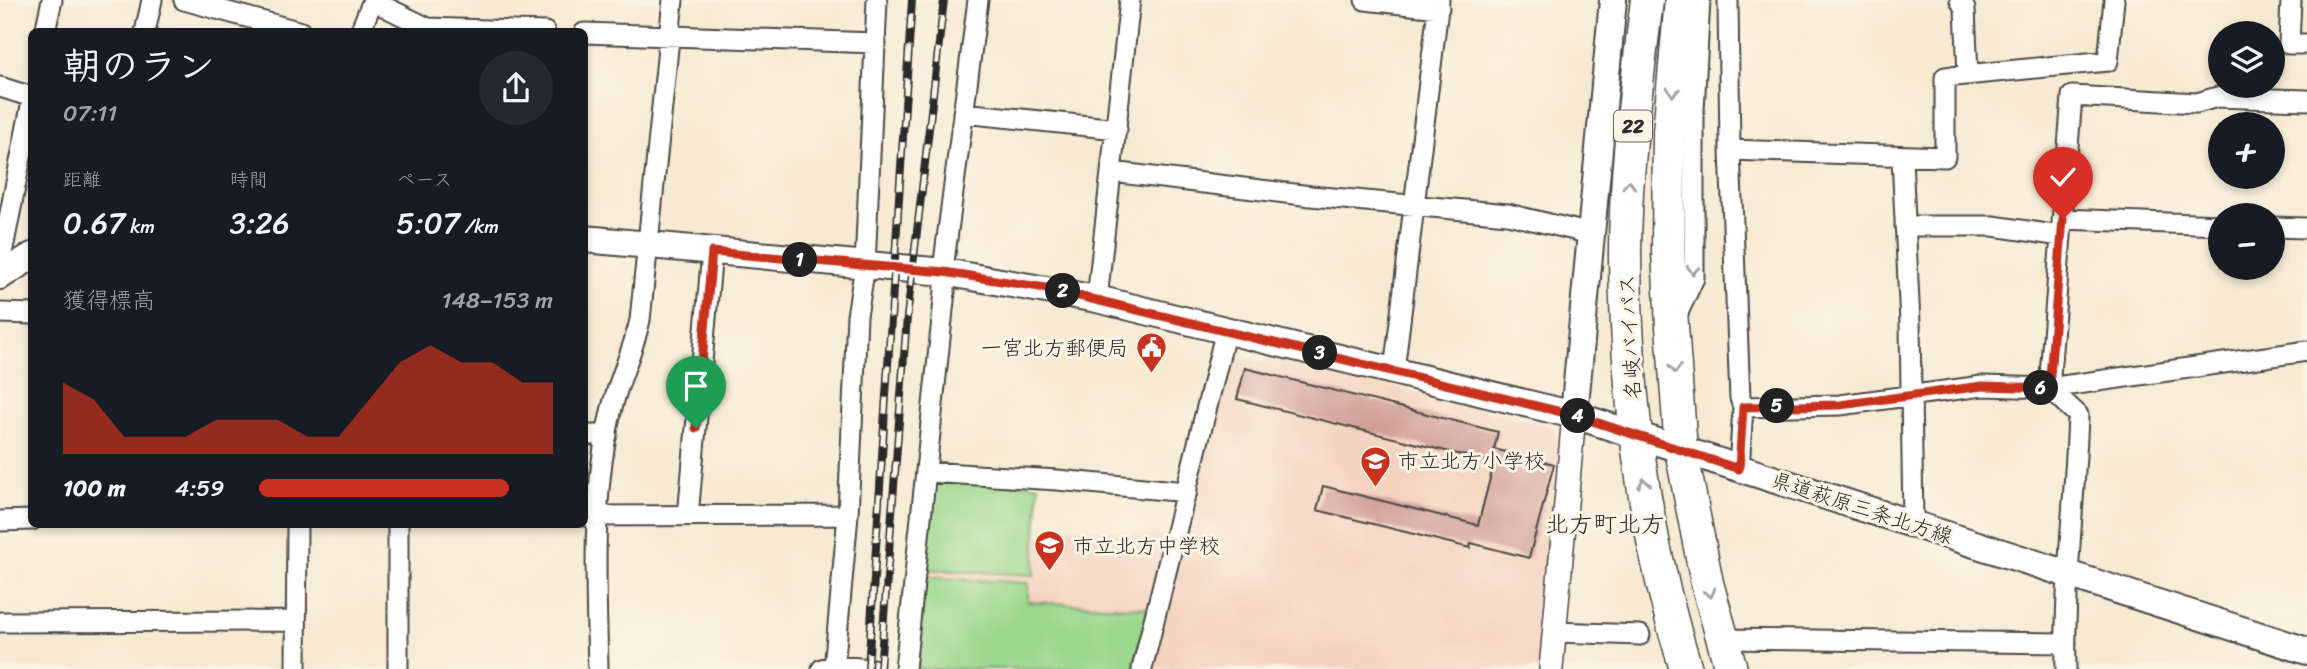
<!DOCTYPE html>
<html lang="ja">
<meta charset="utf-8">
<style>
:root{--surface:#171b24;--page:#242831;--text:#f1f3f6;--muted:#9ea1a6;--accent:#c8321e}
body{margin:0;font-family:Sriracha,"Klee One",sans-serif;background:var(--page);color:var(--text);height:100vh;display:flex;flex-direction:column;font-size:26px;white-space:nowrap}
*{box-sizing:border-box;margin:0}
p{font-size:23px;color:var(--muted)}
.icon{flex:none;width:38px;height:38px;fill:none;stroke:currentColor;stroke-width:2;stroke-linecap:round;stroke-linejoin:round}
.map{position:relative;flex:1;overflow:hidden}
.side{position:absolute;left:28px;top:28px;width:560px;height:500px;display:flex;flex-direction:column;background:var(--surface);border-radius:10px;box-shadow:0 4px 10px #0003}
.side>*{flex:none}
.fabs{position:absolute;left:2208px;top:21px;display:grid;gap:14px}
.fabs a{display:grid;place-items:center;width:77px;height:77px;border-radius:50%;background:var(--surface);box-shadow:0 4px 10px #0003;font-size:35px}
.pin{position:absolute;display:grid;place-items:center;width:60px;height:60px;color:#fff;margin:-72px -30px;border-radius:50% 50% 50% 0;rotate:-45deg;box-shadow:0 0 7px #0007}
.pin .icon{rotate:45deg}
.km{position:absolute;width:35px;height:35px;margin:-18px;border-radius:50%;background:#222;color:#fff;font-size:19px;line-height:35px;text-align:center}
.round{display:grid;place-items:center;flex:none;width:74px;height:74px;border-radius:37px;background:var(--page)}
.overview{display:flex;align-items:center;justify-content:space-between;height:119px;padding:0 35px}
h1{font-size:38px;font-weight:600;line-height:52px}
.figures{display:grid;grid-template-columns:repeat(3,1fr);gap:10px;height:119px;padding:7px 35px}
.figures div{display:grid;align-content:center}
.figures b{font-size:30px;font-weight:600}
.figures small{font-size:19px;font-weight:400}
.figures p{font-size:19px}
.chart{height:196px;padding:14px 35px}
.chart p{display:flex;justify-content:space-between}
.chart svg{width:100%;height:126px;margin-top:7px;fill:var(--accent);opacity:.7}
ul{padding:0 35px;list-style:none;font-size:23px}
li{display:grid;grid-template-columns:112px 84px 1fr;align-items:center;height:52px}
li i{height:18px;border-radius:9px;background:var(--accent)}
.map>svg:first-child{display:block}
.built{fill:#f4d3c0}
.park{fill:#9bd88c;stroke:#63825c;stroke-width:2}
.building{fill:#d19f98}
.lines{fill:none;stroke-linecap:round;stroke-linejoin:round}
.minor-casing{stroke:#4a4844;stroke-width:23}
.tertiary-casing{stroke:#4a4844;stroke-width:26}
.secondary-casing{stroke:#4a4844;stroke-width:30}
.trunk-casing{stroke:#4a4844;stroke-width:35}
.minor{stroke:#fff;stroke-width:19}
.tertiary{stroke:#fff;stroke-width:23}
.secondary{stroke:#fff;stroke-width:26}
.trunk{stroke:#fff;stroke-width:32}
.rail-casing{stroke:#2b2b2b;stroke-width:8}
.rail{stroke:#fcf5e5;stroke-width:5;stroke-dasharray:16;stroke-linecap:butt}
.oneway{stroke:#a0a0a0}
.route-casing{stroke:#fff;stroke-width:14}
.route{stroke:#c8321e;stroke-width:9}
.labels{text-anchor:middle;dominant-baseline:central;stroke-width:6;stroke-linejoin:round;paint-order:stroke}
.shield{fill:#fcf5e5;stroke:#6a6863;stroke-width:2}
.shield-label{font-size:19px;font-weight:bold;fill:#2b2b2b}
.street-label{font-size:21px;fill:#2b2b2b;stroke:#fcf5e5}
.poi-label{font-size:21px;fill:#2b2b2b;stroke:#fcf5e5;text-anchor:start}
.quarter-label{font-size:24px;fill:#2b2b2b;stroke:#fcf5e5}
</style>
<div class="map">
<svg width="2307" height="669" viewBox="0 0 2307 669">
<rect width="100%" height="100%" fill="#fcf5e5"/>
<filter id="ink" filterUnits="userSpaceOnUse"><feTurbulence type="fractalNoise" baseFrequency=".0143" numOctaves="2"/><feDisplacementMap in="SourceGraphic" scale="14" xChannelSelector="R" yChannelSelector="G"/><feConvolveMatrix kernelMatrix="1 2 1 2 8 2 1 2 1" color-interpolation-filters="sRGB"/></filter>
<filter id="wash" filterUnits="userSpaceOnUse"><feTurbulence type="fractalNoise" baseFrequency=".00686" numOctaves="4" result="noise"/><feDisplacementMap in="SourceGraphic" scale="28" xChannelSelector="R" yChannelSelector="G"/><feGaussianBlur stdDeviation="1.57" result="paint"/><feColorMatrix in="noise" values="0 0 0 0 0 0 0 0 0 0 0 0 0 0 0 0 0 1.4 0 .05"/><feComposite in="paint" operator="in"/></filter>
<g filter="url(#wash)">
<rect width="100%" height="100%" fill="#f7ead3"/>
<!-- built -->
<path class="built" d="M1235,356L1265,363L1267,357L1552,426L1559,438L1538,669H916L933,479L1037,536L1068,537L1069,527L1184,538L1221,386H1227Z"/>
<!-- park -->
<path class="park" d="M933,479L1039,485L1034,575L924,569Z
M923,577L1028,583V602L1148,608L1134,669H916Z"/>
<g id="blocks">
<!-- building -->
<path class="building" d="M1245,368L1498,432L1494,449L1554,464L1529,558L1471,543L1470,548L1317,510L1323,486L1478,525L1494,463L1237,399Z"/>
</g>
</g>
<g filter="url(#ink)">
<use href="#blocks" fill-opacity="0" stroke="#4a4844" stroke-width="2"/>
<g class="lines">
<defs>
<path id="minor" d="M184,0L301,32
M1365,0L1439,8
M1728,0L1730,150L1740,398L1743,407L1739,469
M1960,0L1965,9L1968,74
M2291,0L2289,44H2307
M373,1L428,28L545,32
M45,32L52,0
M145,32L152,0
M360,32L373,0
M584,33L876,43
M0,87L32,97
M963,113L1117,129
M1730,150L1945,157V77L2108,61L2114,0
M1902,158L1910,323L1913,523
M1112,172L1311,196L1508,214L1591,234
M2063,219L2221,225
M1905,226H1993L2061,236
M2273,227L2307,228
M0,264L32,101
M1097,299L1130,0
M0,313L32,314
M1676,317L1694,278V110L1700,0
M1394,371L1439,0
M1743,407L1840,405L1982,386L2049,388L2307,351
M584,435H607
M927,472L1057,480L1187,492
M584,516L848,515
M688,516L712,252
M0,521L32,520
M0,622L296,621
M1555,632L1640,635
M1723,639L2066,643
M296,669L297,525
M398,669V525
M598,669C596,583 591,497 611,412C618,380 633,352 640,320L673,0
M822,669L834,666L873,669
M834,669L848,515L857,316L865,266L877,0
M905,669L945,291L944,262L978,0
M1142,669L1226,330
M2066,669C2064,584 2075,500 2078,415L2049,388L2072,96L2197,103L2217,97L2307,100"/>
<path id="tertiary" d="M1551,669L1574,415"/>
<path id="secondary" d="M584,239L944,272L1097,299L1574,415L2307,651
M0,276L32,256
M1574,415L1613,0"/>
<path id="trunk" d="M1647,0C1637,84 1625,170 1625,255C1626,394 1644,536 1686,669
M1681,0L1669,132L1668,252L1672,326L1681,450L1707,583L1731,669"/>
</defs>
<!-- minor casing -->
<use href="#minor" class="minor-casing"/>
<!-- tertiary casing -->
<use href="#tertiary" class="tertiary-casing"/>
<!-- secondary casing -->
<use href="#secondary" class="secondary-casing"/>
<!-- trunk casing -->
<use href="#trunk" class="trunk-casing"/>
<!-- minor -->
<use href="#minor" class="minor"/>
<!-- tertiary -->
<use href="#tertiary" class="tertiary"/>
<!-- secondary -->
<use href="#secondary" class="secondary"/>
<!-- trunk -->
<use href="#trunk" class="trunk"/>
<defs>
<path id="rail" d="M868,669L912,0
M880,669L907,317L944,0"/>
</defs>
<!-- rail casing -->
<use href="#rail" class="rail-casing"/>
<!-- rail -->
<use href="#rail" class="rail"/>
</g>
<!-- one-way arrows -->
<defs><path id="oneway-chevron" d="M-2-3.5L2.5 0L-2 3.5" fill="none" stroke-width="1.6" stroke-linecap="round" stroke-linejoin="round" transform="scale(1.75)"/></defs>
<g class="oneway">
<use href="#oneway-chevron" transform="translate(1673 92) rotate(95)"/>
<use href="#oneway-chevron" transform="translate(1629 185) rotate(-87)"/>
<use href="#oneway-chevron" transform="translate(1693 270) rotate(95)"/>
<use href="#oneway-chevron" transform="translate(1675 369) rotate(85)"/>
<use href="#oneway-chevron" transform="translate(1644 483) rotate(-100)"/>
<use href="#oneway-chevron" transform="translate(1710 593) rotate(74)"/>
</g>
</g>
<g class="lines" filter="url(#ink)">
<defs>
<path id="route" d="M696,428L712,252L944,272L1046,288L1574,415L1739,469L1743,407L1840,405L1982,386L2049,388L2063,219"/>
</defs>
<!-- route casing -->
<use href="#route" class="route-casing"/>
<!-- route -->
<use href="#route" class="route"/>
</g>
<!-- icons -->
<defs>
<symbol id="civic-pin" viewBox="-11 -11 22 30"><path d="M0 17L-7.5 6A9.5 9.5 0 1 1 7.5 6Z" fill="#c8321e" stroke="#fcf5e5"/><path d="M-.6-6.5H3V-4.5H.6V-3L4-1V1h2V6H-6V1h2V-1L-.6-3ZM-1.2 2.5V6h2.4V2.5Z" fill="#fff"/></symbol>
<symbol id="school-pin" viewBox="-11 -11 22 30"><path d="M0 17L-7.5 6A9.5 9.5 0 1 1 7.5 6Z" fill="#c8321e" stroke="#fcf5e5"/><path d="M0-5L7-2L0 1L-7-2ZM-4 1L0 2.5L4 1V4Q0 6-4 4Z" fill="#fff"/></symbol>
</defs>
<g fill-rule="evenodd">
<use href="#civic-pin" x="1134" y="330" width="35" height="47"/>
<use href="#school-pin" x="1358" y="444" width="35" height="47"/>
<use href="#school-pin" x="1032" y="528" width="35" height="47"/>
</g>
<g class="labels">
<!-- shield labels -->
<rect class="shield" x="1614" y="110.5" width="38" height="31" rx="5"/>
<g class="shield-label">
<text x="1633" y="126">22</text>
</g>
<!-- street labels -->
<g class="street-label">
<text transform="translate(1630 337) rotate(-93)">名岐バイパス</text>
<text transform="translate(1862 508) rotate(18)">県道萩原三条北方線</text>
</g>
<!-- poi labels -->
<g class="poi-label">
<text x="1128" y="348" text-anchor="end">一宮北方郵便局</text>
<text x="1398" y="461">市立北方小学校</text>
<text x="1073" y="546">市立北方中学校</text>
</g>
<!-- quarter labels -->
<g class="quarter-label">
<text x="1605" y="524">北方町北方</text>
</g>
</g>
</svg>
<div class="fabs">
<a><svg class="icon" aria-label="layers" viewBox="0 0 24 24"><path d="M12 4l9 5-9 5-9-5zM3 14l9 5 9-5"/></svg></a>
<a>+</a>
<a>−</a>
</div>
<div class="pin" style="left:696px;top:428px;background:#1e9e55"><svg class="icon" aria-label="arrive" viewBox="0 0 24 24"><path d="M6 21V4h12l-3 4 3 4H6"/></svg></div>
<div class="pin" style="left:2063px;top:219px;background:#d93025"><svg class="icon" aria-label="check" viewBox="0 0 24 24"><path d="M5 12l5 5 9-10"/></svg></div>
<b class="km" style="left:800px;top:260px">1</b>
<b class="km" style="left:1063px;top:291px">2</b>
<b class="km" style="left:1320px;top:353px">3</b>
<b class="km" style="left:1578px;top:416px">4</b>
<b class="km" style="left:1777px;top:406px">5</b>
<b class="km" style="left:2041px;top:388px">6</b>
<section class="side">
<div class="overview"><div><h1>朝のラン</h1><p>07:11</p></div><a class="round"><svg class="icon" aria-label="share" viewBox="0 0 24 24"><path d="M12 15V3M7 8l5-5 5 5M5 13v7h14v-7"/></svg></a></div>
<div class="figures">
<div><p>距離</p><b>0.67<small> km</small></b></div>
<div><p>時間</p><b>3:26</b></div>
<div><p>ペース</p><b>5:07<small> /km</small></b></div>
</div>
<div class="chart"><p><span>獲得標高</span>148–153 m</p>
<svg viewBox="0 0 160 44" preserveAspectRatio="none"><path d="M0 44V19L10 25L20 38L30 38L40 38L50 32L60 32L70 32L80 38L90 38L100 25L110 12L120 6L130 12L140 12L150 19L160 19V44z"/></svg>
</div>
<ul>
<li><b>100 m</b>4:59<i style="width:85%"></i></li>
</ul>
</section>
</div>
